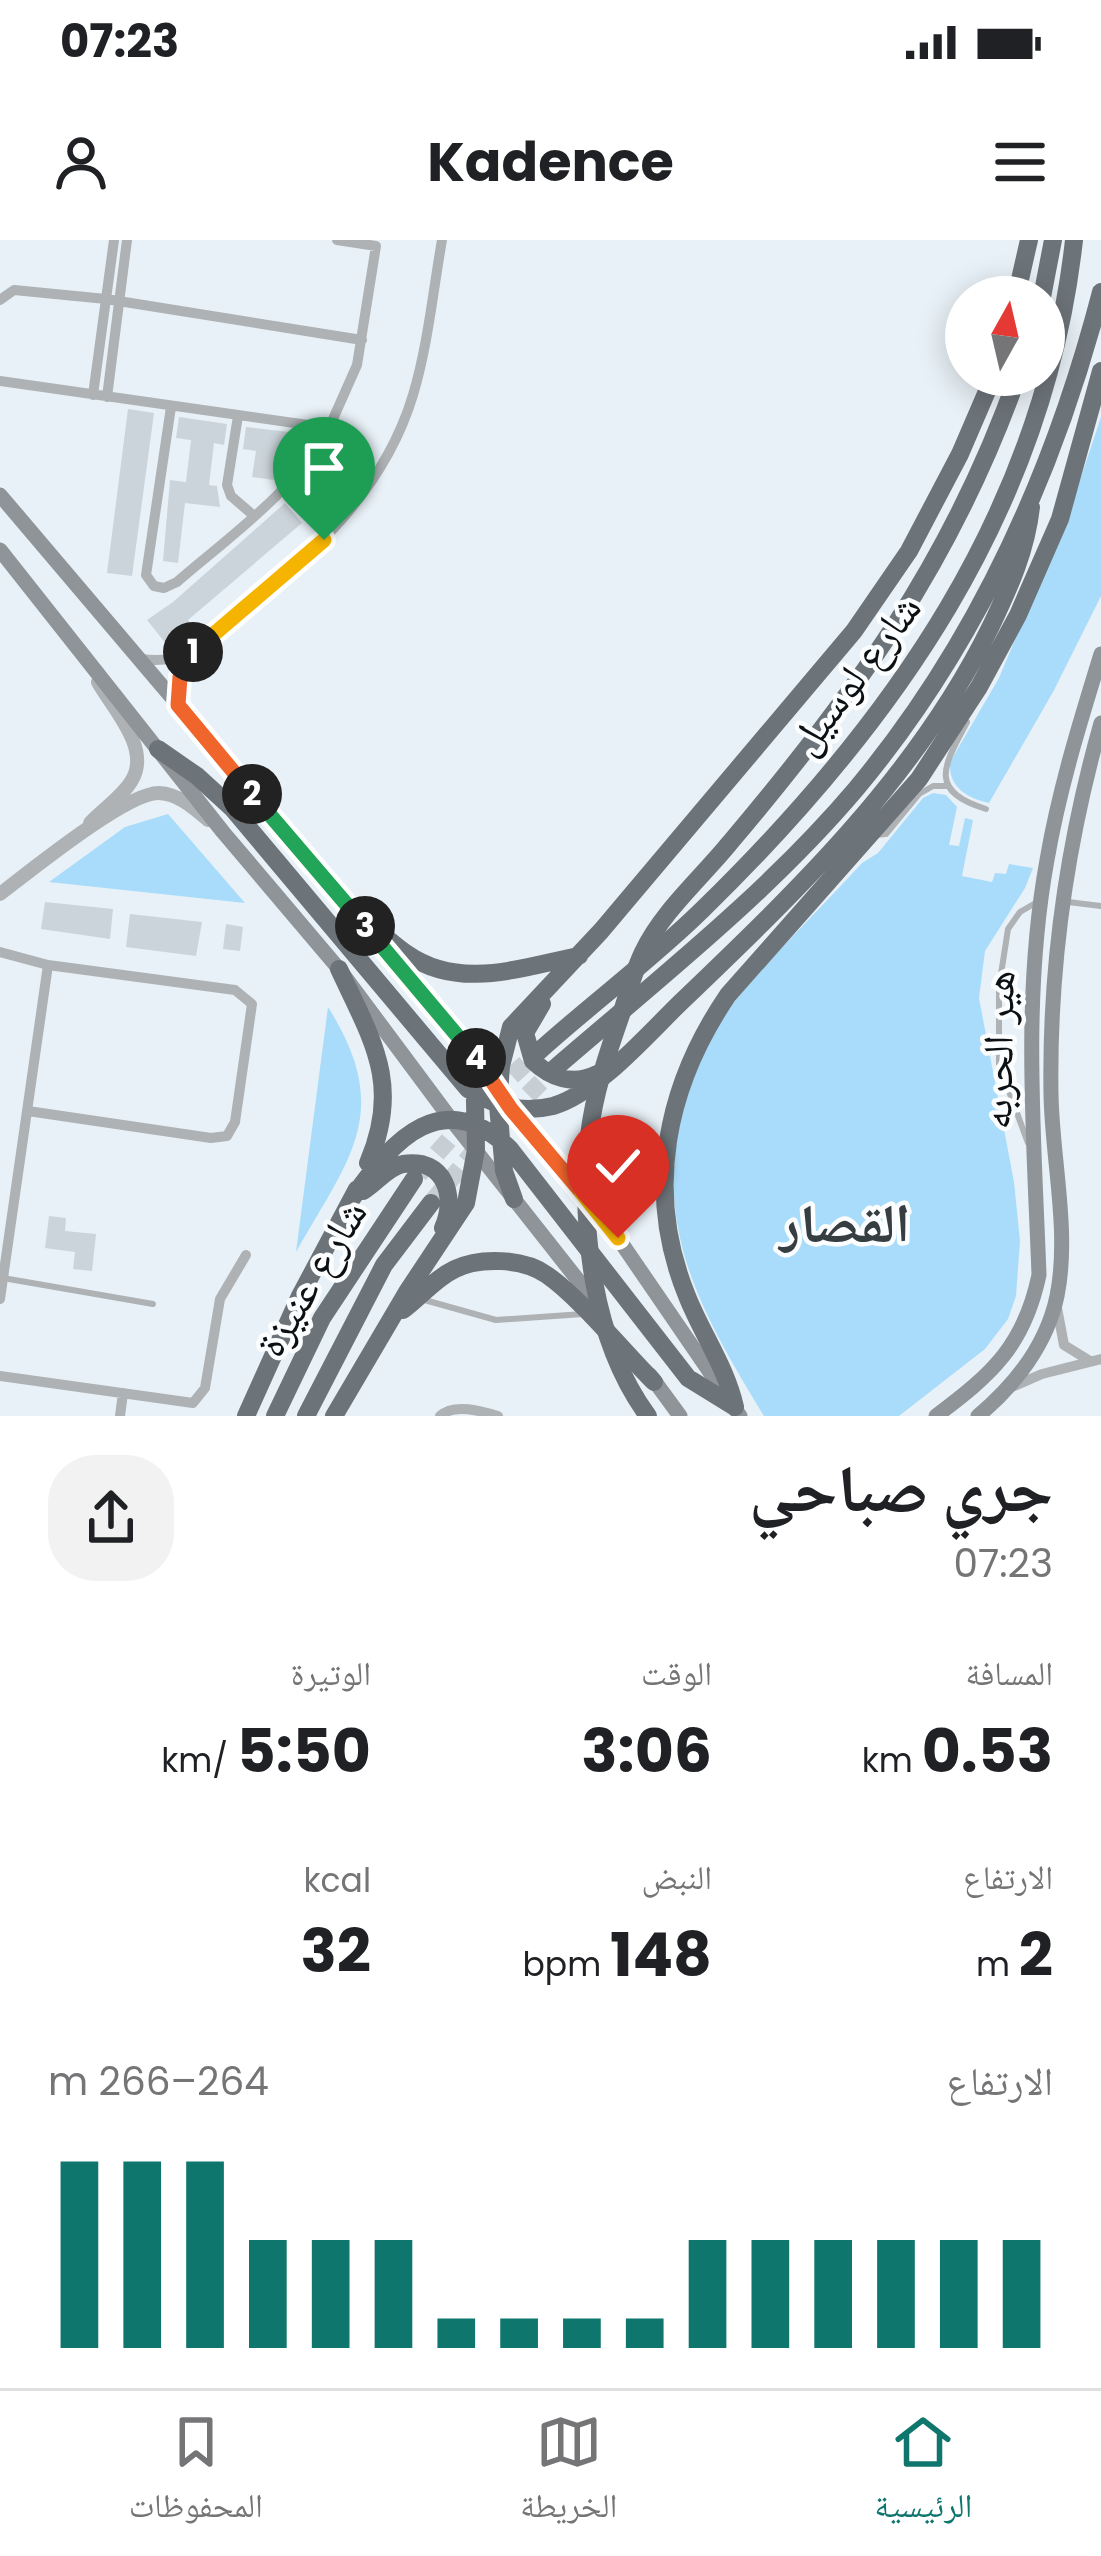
<!DOCTYPE html>
<html lang="ar">
<meta charset="utf-8">
<style>
:root{--surface:#fff;--page:#f2f2f2;--text:#202124;--muted:#757577;--line:#e0e0e0;--accent:#0f766e}
body{margin:0;font-family:Poppins,"Noto Naskh Arabic",sans-serif;background:var(--page);color:var(--text);direction:rtl;height:100vh;display:flex;flex-direction:column;font-size:45px;white-space:nowrap}
*{box-sizing:border-box;margin:0}
p{font-size:39px;color:var(--muted)}
.icon{flex:none;width:66px;height:66px;fill:none;stroke:currentColor;stroke-width:2;stroke-linecap:round;stroke-linejoin:round}
.map{position:relative;height:1176px;overflow:hidden;direction:ltr}
.side{display:flex;flex-direction:column;background:var(--surface);flex:1}
.side>*{flex:none}
.needle{width:78px;rotate:8deg}
.controls{position:absolute;left:945px;top:36px;display:grid;gap:24px}
.controls a{display:grid;place-items:center;width:120px;height:120px;border-radius:50%;background:var(--surface);box-shadow:0 6px 30px #0003;font-size:60px}
.pin{position:absolute;display:grid;place-items:center;width:102px;height:102px;color:#fff;margin:-123px -51px;border-radius:50% 50% 50% 0;rotate:-45deg;box-shadow:0 0 12px #0007}
.pin .icon{rotate:45deg}
.km{position:absolute;width:60px;height:60px;margin:-30px;border-radius:50%;background:#222;color:#fff;font-size:33px;line-height:60px;text-align:center}
.round{display:grid;place-items:center;flex:none;width:126px;height:126px;border-radius:48px;background:var(--page)}
.head{display:flex;align-items:center;justify-content:space-between;height:204px;padding:0 48px}
h1{font-size:66px;font-weight:700;line-height:90px}
.metrics{display:grid;grid-template-columns:repeat(3,1fr);gap:18px;height:204px;padding:12px 48px}
.metrics div{display:grid;align-content:center}
.metrics b{font-size:60px;font-weight:700}
.metrics small{font-size:33px;font-weight:400}
.metrics p{font-size:33px}
.chart{height:336px;padding:24px 48px}
.chart p{display:flex;justify-content:space-between}
.chart svg{width:100%;height:216px;margin-top:12px;stroke:var(--accent);stroke-width:6}
.status{display:flex;justify-content:space-between;align-items:center;height:84px;padding:0 60px;background:var(--surface);direction:ltr}
.status svg{height:33px;fill:currentColor}
header{display:flex;justify-content:space-between;align-items:center;height:156px;padding:0 48px;background:var(--surface);font-size:54px;font-weight:700}
.dock{display:flex;justify-content:space-around;align-items:center;height:168px;border-top:3px solid var(--line);background:var(--surface);font-size:33px;color:var(--muted)}
.dock a{display:grid;justify-items:center;gap:6px}
.dock .selected{color:var(--accent)}
.map>svg:first-child{display:block}
.green{fill:#a8dcfa}
.building{fill:#cbd4da}
.lines{fill:none;stroke-linecap:round;stroke-linejoin:round}
.trunk-tunnel{stroke:#c7cfd5;stroke-width:18;stroke-dasharray:18 9;stroke-linecap:butt}
.service{stroke:#aeb2b4;stroke-width:6}
.minor{stroke:#aeb2b4;stroke-width:10}
.tertiary{stroke:#aeb2b4;stroke-width:14}
.secondary{stroke:#8e9497;stroke-width:15}
.trunk{stroke:#6d7479;stroke-width:18}
.trunk-bridge{stroke:#6d7479;stroke-width:18}
.split-1-casing{stroke:#fff;stroke-width:24}
.split-2-casing{stroke:#fff;stroke-width:24}
.split-3-casing{stroke:#fff;stroke-width:24}
.split-4-casing{stroke:#fff;stroke-width:24}
.split-5-casing{stroke:#fff;stroke-width:24}
.split-6-casing{stroke:#fff;stroke-width:24}
.split-1{stroke:#f5b400;stroke-width:15}
.split-2{stroke:#f0652b;stroke-width:15}
.split-3{stroke:#22a559;stroke-width:15}
.split-4{stroke:#22a559;stroke-width:15}
.split-5{stroke:#f0652b;stroke-width:15}
.split-6{stroke:#f5b400;stroke-width:15}
.labels{text-anchor:middle;dominant-baseline:central;stroke-width:9;stroke-linejoin:round;paint-order:stroke}
.street-label{font-size:42px;fill:#0d1012;stroke:#fbfdfe}
.district-label{font-size:54px;font-weight:bold;fill:#363e42;stroke:#fbfdfe}
</style>
<div class="status"><b>07:23</b><svg viewBox="0 0 49 12"><path d="M0 12V9h3v3zM5 12V6h3v6zM10 12V3h3v9zM15 12V0h3v12zM26 1h20v11H26zM47 4h2v5h-2z"/></svg></div>
<header><svg class="icon" aria-label="menu" viewBox="0 0 24 24"><path d="M4 6h16M4 12h16M4 18h16"/></svg>Kadence<svg class="icon" aria-label="person" viewBox="0 0 24 24"><circle cx="12" cy="8" r="4"/><path d="M4 21q1-7 8-7t8 7"/></svg></header>
<div class="map">
<svg width="1101" height="1176" viewBox="0 0 1101 1176">
<rect width="100%" height="100%" fill="#e8f1f7"/>
<!-- green -->
<path class="green" d="M1101,177V356L1053,452L989,563C967,558 948,547 950,522L999,438L1073,261Z
M933,553L946,555L957,567L949,605L959,606L965,578L973,580L962,636L992,642L995,633L1006,634L1009,624L1033,628L1025,648L985,711L979,758L1014,942L1020,1001L1016,1056L1008,1079L985,1109L899,1176H764C698,1067 646,978 690,848C700,819 711,790 731,766C771,716 819,670 862,623L878,613L923,558Z
M168,574L245,663L49,642L125,587Z
M328,767C394,872 350,917 296,1012Z"/>
<!-- building -->
<path class="building" d="M128,169L154,173L132,336L107,333Z
M179,177L227,184L224,205L214,203L209,245L217,246L220,267L185,263L178,323L163,321L170,240L186,242L191,200L176,198Z
M246,187L298,193L295,216L279,213L274,240L252,237L256,211L243,209Z
M285,263L302,283L188,380L192,385L167,405L147,380L173,362Z
M45,662L113,669L110,699L41,689Z
M130,674L202,682L196,716L126,707Z
M226,684L243,687L240,711L223,709Z
M49,976L66,978L65,991L96,994L92,1031L73,1029L75,1012L45,1008Z"/>
<g class="lines">
<!-- trunk-tunnel -->
<path class="trunk-tunnel" d="M492,854L537,813
M509,874L554,829
M419,934L468,878
M431,963L478,907"/>
<!-- service -->
<path class="service" d="M967,482C945,524 926,551 986,569
M875,595L886,594L919,554L933,546H946
M1068,662L1101,666
M1028,903L999,824V747L1008,689L1020,672L1039,661
M3,1038L153,1064
M421,1059L496,1080L583,1074"/>
<!-- minor -->
<path class="minor" d="M0,60L14,50L106,59L362,100
M0,141L329,188L357,125L376,6L337,0
M93,155L114,0
M107,157L127,0
M171,167L146,335L154,346L164,348L177,342C229,297 296,250 329,188
M238,176L227,245L231,256L253,275
M141,419C189,426 209,399 244,370C317,311 385,248 413,155C428,105 433,51 442,0
M178,464L180,437L192,414
M0,712L48,725L235,750L252,764L235,882L227,896L211,898L28,871
M0,1059L48,725
M1057,1068L1064,1105L1090,1121
M0,1136L193,1163L205,1148L220,1059L246,1015
M1012,1147L1042,1134L1101,1119
M120,1176L123,1153
M440,1176C454,1163 481,1171 498,1176"/>
<!-- tertiary -->
<path class="tertiary" d="M90,583C103,569 123,556 132,540C151,508 113,469 98,442
M0,654C29,632 127,552 159,553C179,554 194,568 208,580"/>
<!-- secondary -->
<path class="secondary" d="M0,255L348,665
M0,310L223,592L339,729L450,878L600,1068
M367,688L474,814L511,869L618,998L740,1176
M650,1135L680,1176
M936,1176C992,1134 1024,1106 1039,1035C1034,896 1022,757 1047,620C1059,550 1080,482 1101,414
M978,1176C1015,1145 1047,1104 1057,1056C1070,992 1052,919 1051,854C1049,729 1067,603 1101,483"/>
<!-- trunk -->
<path class="trunk" d="M1016,57L1029,0
M1042,57L1053,0
M158,509L197,536L232,568L468,849C496,866 520,874 553,866C596,854 648,794 680,763C798,650 918,535 991,386C1010,346 1026,311 1031,267
M728,605C855,455 952,322 1018,135
M343,659C364,677 384,698 407,714C460,751 522,727 579,716
M339,729C372,800 402,844 368,923
M542,764L525,793L533,821C551,838 573,846 597,834
M537,813C591,764 650,721 702,670C893,484 1044,271 1074,0
M554,829C657,740 768,653 856,549C976,405 1054,233 1101,52
M363,951C376,943 388,927 403,924C445,917 457,957 443,988
M353,957C394,898 443,845 510,909L688,1138L735,1167
M514,959L504,931L498,866L501,826L511,787L601,691L854,391L909,311L960,214L994,135
M403,1070C421,1057 434,1039 455,1029C480,1017 523,1018 547,1035C580,1058 623,1111 654,1142
M735,1167C726,1127 702,1094 687,1056C644,951 666,846 728,755L919,539L979,447L1018,375L1060,279L1101,131
M246,1176L300,1056L357,949
M275,1176L322,1078L414,939
M306,1176L384,1025L431,963
M334,1176L407,1052L466,963L476,910L474,814"/>
<!-- trunk-bridge -->
<path class="trunk-bridge" d="M648,1176C592,1100 580,988 589,896C594,853 608,812 622,772C628,752 634,731 643,712C662,672 700,639 728,605"/>
</g>
<g class="lines">
<defs>
<path id="split-1" d="M193,412L324,300"/>
<path id="split-2" d="M193,412L180,437L178,465L252,554"/>
<path id="split-3" d="M252,554L365,686"/>
<path id="split-4" d="M365,686L476,818"/>
<path id="split-5" d="M476,818L511,869L582,953"/>
<path id="split-6" d="M582,953L618,998"/>
</defs>
<!-- split-1 casing -->
<use href="#split-1" class="split-1-casing"/>
<!-- split-2 casing -->
<use href="#split-2" class="split-2-casing"/>
<!-- split-3 casing -->
<use href="#split-3" class="split-3-casing"/>
<!-- split-4 casing -->
<use href="#split-4" class="split-4-casing"/>
<!-- split-5 casing -->
<use href="#split-5" class="split-5-casing"/>
<!-- split-6 casing -->
<use href="#split-6" class="split-6-casing"/>
<!-- split-1 -->
<use href="#split-1" class="split-1"/>
<!-- split-2 -->
<use href="#split-2" class="split-2"/>
<!-- split-3 -->
<use href="#split-3" class="split-3"/>
<!-- split-4 -->
<use href="#split-4" class="split-4"/>
<!-- split-5 -->
<use href="#split-5" class="split-5"/>
<!-- split-6 -->
<use href="#split-6" class="split-6"/>
</g>
<g class="labels">
<!-- street labels -->
<g class="street-label">
<text transform="translate(855 434) rotate(-53)">شارع لوسيل</text>
<text transform="translate(998 810) rotate(-89)">هير الحربه</text>
<text transform="translate(311 1038) rotate(-59)">شارع عنيزة</text>
</g>
<!-- district labels -->
<g class="district-label">
<text x="845" y="983">القصار</text>
</g>
</g>
</svg>
<div class="controls">
<a><svg class="needle" viewBox="-14 -14 28 28"><path d="M0-13l5 13h-10z" fill="#e53935"/><path d="M0 13l5-13h-10z" fill="#757577"/></svg></a>
</div>
<div class="pin" style="left:324px;top:300px;background:#1e9e55"><svg class="icon" aria-label="arrive" viewBox="0 0 24 24"><path d="M6 21V4h12l-3 4 3 4H6"/></svg></div>
<div class="pin" style="left:618px;top:998px;background:#d93025"><svg class="icon" aria-label="check" viewBox="0 0 24 24"><path d="M5 12l5 5 9-10"/></svg></div>
<b class="km" style="left:193px;top:412px">1</b>
<b class="km" style="left:252px;top:554px">2</b>
<b class="km" style="left:365px;top:686px">3</b>
<b class="km" style="left:476px;top:818px">4</b>
</div>
<section class="side">
<div class="head"><div><h1>جري صباحي</h1><p>07:23</p></div><a class="round"><svg class="icon" aria-label="share" viewBox="0 0 24 24"><path d="M12 15V3M7 8l5-5 5 5M5 13v7h14v-7"/></svg></a></div>
<div class="metrics">
<div><p>المسافة</p><b>0.53<small> km</small></b></div>
<div><p>الوقت</p><b>3:06</b></div>
<div><p>الوتيرة</p><b>5:50<small> /km</small></b></div>
</div>
<div class="metrics">
<div><p>الارتفاع</p><b>2<small> m</small></b></div>
<div><p>النبض</p><b>148<small> bpm</small></b></div>
<div><p>kcal</p><b>32</b></div>
</div>
<div class="chart"><p><span>الارتفاع</span>264–266 m</p>
<svg viewBox="0 0 160 44" preserveAspectRatio="none"><path d="M5 44V6M15 44V6M25 44V6M35 44V22M45 44V22M55 44V22M65 44V38M75 44V38M85 44V38M95 44V38M105 44V22M115 44V22M125 44V22M135 44V22M145 44V22M155 44V22"/></svg>
</div>
</section>
<nav class="dock">
<a class="selected"><svg class="icon" aria-label="home" viewBox="0 0 24 24"><path d="M3 11l9-7 9 7M6 9v11h12V9"/></svg>الرئيسية</a>
<a><svg class="icon" aria-label="map" viewBox="0 0 24 24"><path d="M3 6l6-2 6 2 6-2v14l-6 2-6-2-6 2zM9 4v14M15 6v14"/></svg>الخريطة</a>
<a><svg class="icon" aria-label="saved" viewBox="0 0 24 24"><path d="M7 4h10v16l-5-4-5 4z"/></svg>المحفوظات</a>
</nav>
